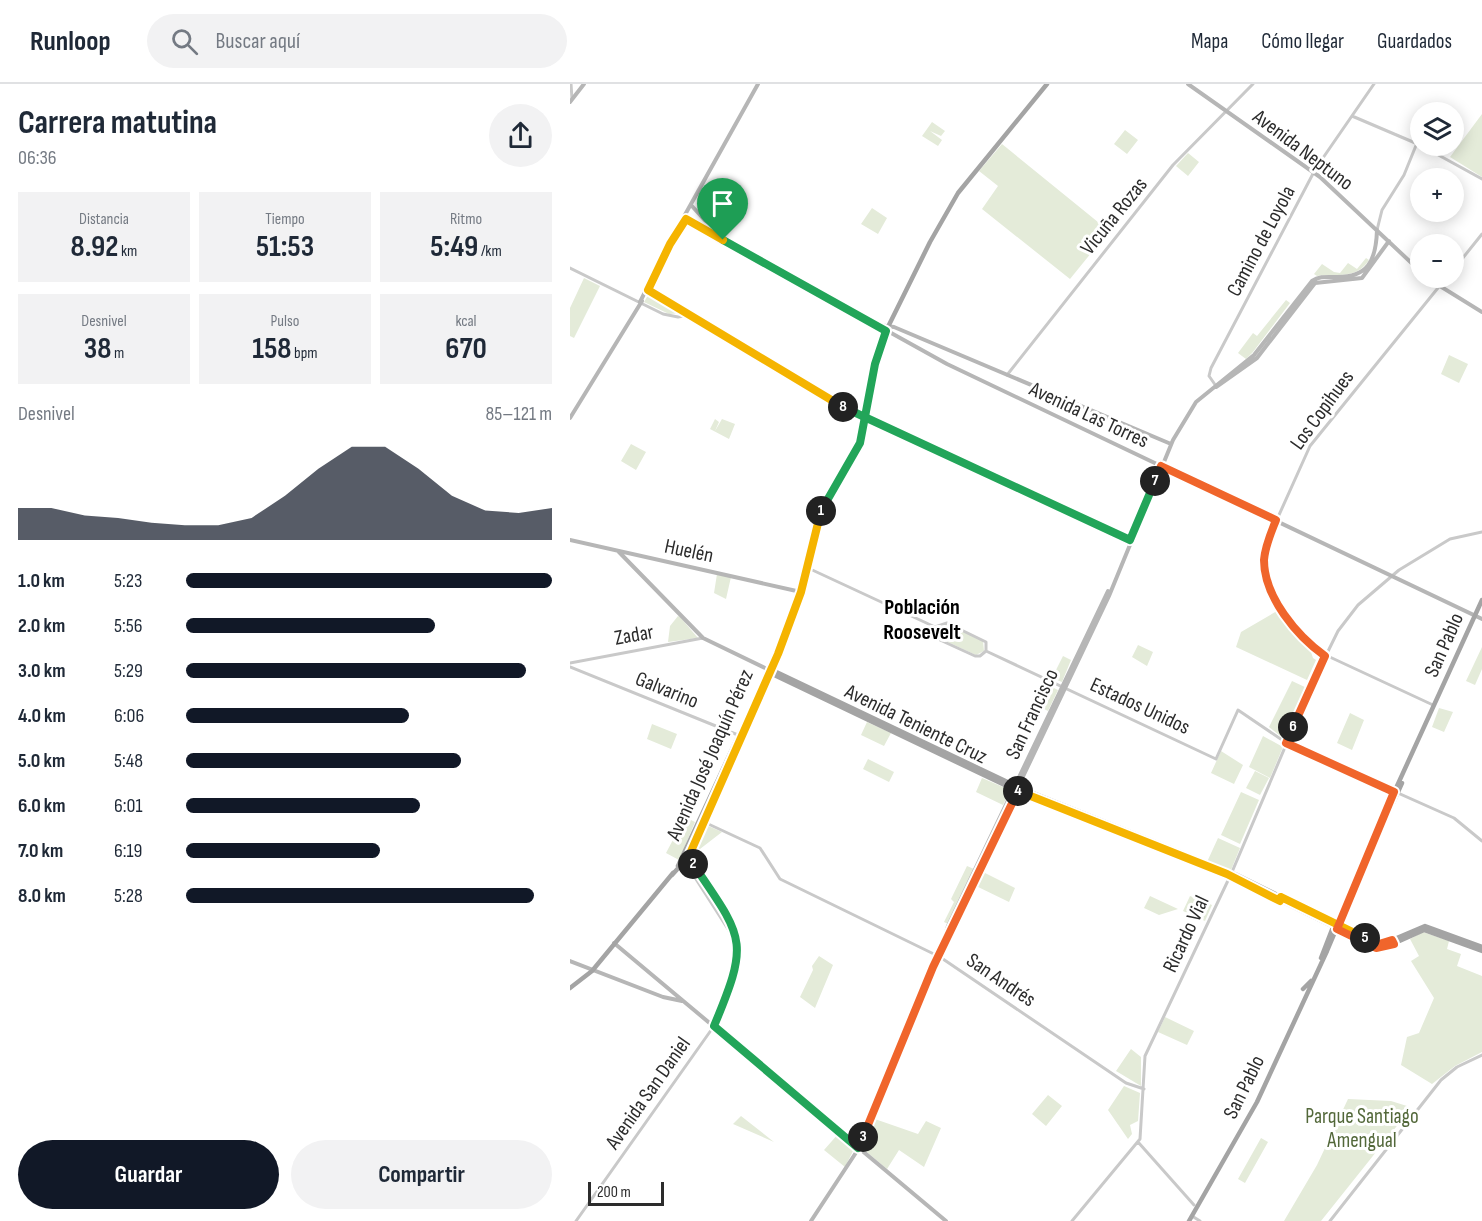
<!DOCTYPE html>
<html lang="es">
<meta charset="utf-8">
<style>
:root{--surface:#fff;--page:#f2f2f3;--text:#1f2937;--muted:#747a83;--line:#e0e1e3;--accent:#111827}
body{margin:0;font-family:"Sofia Sans Condensed",sans-serif;background:var(--page);color:var(--text);height:100vh;display:flex;flex-direction:column;font-size:22px;white-space:nowrap}
*{box-sizing:border-box;margin:0}
p{font-size:20px;color:var(--muted)}
.icon{flex:none;width:33px;height:33px;fill:none;stroke:currentColor;stroke-width:2;stroke-linecap:round;stroke-linejoin:round}
.map{position:relative;flex:1;overflow:hidden}
.panel{display:flex;flex-direction:column;background:var(--surface);width:570px}
.panel>*{flex:none}
.controls{position:absolute;left:840px;top:18px;display:grid;gap:12px}
.controls a{display:grid;place-items:center;width:54px;height:54px;border-radius:50%;background:var(--surface);box-shadow:0 3px 15px #0003;font-size:30px}
.scale{position:absolute;left:18px;bottom:15px;width:76px;box-sizing:border-box;padding-left:6px;border:3px solid #2c2c2c;border-top:0;font-size:16px;line-height:21px;white-space:nowrap;color:#2c2c2c;-webkit-text-stroke:4px #fff;paint-order:stroke}
.pin{position:absolute;display:grid;place-items:center;width:51px;height:51px;color:#fff;margin:-62px -26px;border-radius:50% 50% 50% 0;rotate:-45deg;box-shadow:0 0 6px #0007}
.pin .icon{rotate:45deg}
.km{position:absolute;width:30px;height:30px;margin:-15px;border-radius:50%;background:#222;color:#fff;font-size:16px;line-height:30px;text-align:center}
.round{display:grid;place-items:center;flex:none;width:63px;height:63px;border-radius:32px;background:var(--page)}
.head{display:flex;align-items:center;justify-content:space-between;height:102px;padding:0 18px}
h1{font-size:33px;font-weight:700;line-height:45px}
.metrics{display:grid;grid-template-columns:repeat(3,1fr);gap:9px;height:102px;padding:6px 18px}
.metrics div{display:grid;align-content:center;border-radius:0px;background:var(--page);text-align:center}
.metrics b{font-size:30px;font-weight:700}
.metrics small{font-size:16px;font-weight:400}
.metrics p{font-size:16px}
.chart{height:168px;padding:12px 18px}
.chart p{display:flex;justify-content:space-between}
.chart svg{width:100%;height:108px;margin-top:6px;fill:var(--accent);opacity:.7}
.primary-button{display:flex;gap:12px;margin-top:auto;padding:12px 18px}
.primary-button a{flex:1;height:69px;border-radius:36px;background:var(--accent);color:#fff;font-size:24px;font-weight:700;line-height:69px;text-align:center}
.primary-button a+a{background:var(--page);color:var(--text)}
ul{padding:0 18px;list-style:none;font-size:20px}
li{display:grid;grid-template-columns:96px 72px 1fr;align-items:center;height:45px}
li i{height:15px;border-radius:8px;background:var(--accent)}
header{display:flex;align-items:center;gap:36px;box-sizing:border-box;height:84px;padding:0 30px;background:var(--surface);border-bottom:2px solid var(--line)}
header strong{font-size:28px}
nav{display:flex;gap:33px;margin-inline-start:auto;font-size:21px}
.search{width:420px;height:54px;background:var(--page);display:flex;align-items:center;gap:15px;box-sizing:border-box;padding:0 21px;border-radius:33px;color:var(--muted);font-size:22px}
main{display:flex;flex:1;min-height:0}
.map>svg:first-child{display:block}
.green{fill:#e4ebd9}
.lines{fill:none;stroke-linecap:round;stroke-linejoin:round}
.tertiary{stroke:#c9c9c9;stroke-width:3}
.secondary{stroke:#b6b6b6;stroke-width:4}
.primary{stroke:#a4a4a4;stroke-width:4.5}
.split-1-casing{stroke:#fff;stroke-width:12}
.split-2-casing{stroke:#fff;stroke-width:12}
.split-3-casing{stroke:#fff;stroke-width:12}
.split-4-casing{stroke:#fff;stroke-width:12}
.split-5-casing{stroke:#fff;stroke-width:12}
.split-6-casing{stroke:#fff;stroke-width:12}
.split-7-casing{stroke:#fff;stroke-width:12}
.split-8-casing{stroke:#fff;stroke-width:12}
.split-9-casing{stroke:#fff;stroke-width:12}
.split-1{stroke:#22a559;stroke-width:8}
.split-2{stroke:#f5b400;stroke-width:8}
.split-3{stroke:#22a559;stroke-width:8}
.split-4{stroke:#f0652b;stroke-width:8}
.split-5{stroke:#f5b400;stroke-width:8}
.split-6{stroke:#f0652b;stroke-width:8}
.split-7{stroke:#f0652b;stroke-width:8}
.split-8{stroke:#22a559;stroke-width:8}
.split-9{stroke:#f5b400;stroke-width:8}
.labels{text-anchor:middle;dominant-baseline:central;stroke-width:6;stroke-linejoin:round;paint-order:stroke}
.street-label{font-size:21px;fill:#2c2c2c;stroke:#fff}
.park-label{font-size:21px;fill:#53683a;stroke:#fff}
.neighbourhood-label{font-size:22px;font-weight:bold;fill:#000;stroke:#fff}
</style>
<header>
<strong>Runloop</strong>
<div class="search"><svg class="icon" aria-label="search" viewBox="0 0 24 24"><circle cx="10" cy="10" r="6"/><path d="M15 15l6 6"/></svg>Buscar aquí</div>
<nav><a>Mapa</a><a>Cómo llegar</a><a>Guardados</a></nav>
</header>
<main>
<section class="panel">
<div class="head"><div><h1>Carrera matutina</h1><p>06:36</p></div><a class="round"><svg class="icon" aria-label="share" viewBox="0 0 24 24"><path d="M12 15V3M7 8l5-5 5 5M5 13v7h14v-7"/></svg></a></div>
<div class="metrics">
<div><p>Distancia</p><b>8.92<small> km</small></b></div>
<div><p>Tiempo</p><b>51:53</b></div>
<div><p>Ritmo</p><b>5:49<small> /km</small></b></div>
</div>
<div class="metrics">
<div><p>Desnivel</p><b>38<small> m</small></b></div>
<div><p>Pulso</p><b>158<small> bpm</small></b></div>
<div><p>kcal</p><b>670</b></div>
</div>
<div class="chart"><p><span>Desnivel</span>85–121 m</p>
<svg viewBox="0 0 160 44" preserveAspectRatio="none"><path d="M0 44V31L10 31L20 34L30 35L40 37L50 38L60 38L70 35L80 26L90 15L100 6L110 6L120 15L130 26L140 32L150 33L160 31V44z"/></svg>
</div>
<ul>
<li><b>1.0 km</b>5:23<i style="width:100%"></i></li>
<li><b>2.0 km</b>5:56<i style="width:68%"></i></li>
<li><b>3.0 km</b>5:29<i style="width:93%"></i></li>
<li><b>4.0 km</b>6:06<i style="width:61%"></i></li>
<li><b>5.0 km</b>5:48<i style="width:75%"></i></li>
<li><b>6.0 km</b>6:01<i style="width:64%"></i></li>
<li><b>7.0 km</b>6:19<i style="width:53%"></i></li>
<li><b>8.0 km</b>5:28<i style="width:95%"></i></li>
</ul>
<div class="primary-button"><a>Guardar</a><a>Compartir</a></div>
</section>
<div class="map">
<svg width="912" height="1137" viewBox="0 0 912 1137">
<rect width="100%" height="100%" fill="#fff"/>
<!-- green -->
<path class="green" d="M912,30V93L880,73Z
M362,38L375,47L371,52L360,47L372,56L368,62L352,52Z
M555,46L568,56L557,70L544,60Z
M432,60L539,147L500,195L412,125L428,102L409,87Z
M618,69L629,78L618,92L606,82Z
M302,124L317,134L308,150L291,140Z
M796,174L799,176C786,196 768,189 747,192L744,190L752,180L764,188L770,189L778,179L787,185Z
M14,194L30,202L4,254L0,252V224Z
M80,208L113,228V229L99,230L74,218Z
M716,216L720,219L683,268L676,275L668,269L683,249L687,252Z
M879,271L898,280L889,299L871,290Z
M145,335L149,338L145,347L152,335L165,340L159,355L140,345Z
M61,360L76,368L66,386L51,377Z
M147,490L161,493L156,515L144,509Z
M707,527L739,562L743,574L746,576L737,596L666,563L671,548Z
M108,532L110,533L128,554L98,558L100,542Z
M377,540L413,557L414,567L406,571L371,555L369,550L373,541Z
M568,561L583,568L577,582L562,573Z
M912,563V585L905,601L896,597Z
M493,572L501,576L492,598L482,594Z
M722,597L737,604L714,655L699,643Z
M478,601L488,606L478,627L468,622Z
M869,624L883,628L874,648L862,643Z
M780,629L794,636L782,666L767,659Z
M297,638L321,649L314,662L291,651Z
M82,640L107,650L101,665L77,655Z
M693,652L713,663L700,694L679,683Z
M651,667L673,681L664,700L641,689Z
M298,675L324,688L319,698L293,685Z
M685,687L699,694L690,711L676,704Z
M412,694L440,706L433,721L406,708Z
M671,708L689,716L670,760L651,751Z
M115,733L125,738L109,776L96,769Z
M136,741L152,748L130,765L126,763Z
M648,754L670,764L661,786L637,778Z
M397,782L404,785L378,840L374,838L384,818L381,815Z
M411,787L445,804L439,818L404,801Z
M580,812L608,825L589,831L574,824Z
M620,812L642,821L635,837L613,827Z
M853,848L879,857L877,865L891,870L887,882L912,892V968L885,982L862,1000L831,981L837,953L849,949L864,914L841,877L849,872L840,855Z
M249,872L263,881L245,924L230,913L243,886L242,882Z
M595,933L624,947L617,961L588,948Z
M561,965L571,973V1002L546,987Z
M554,1002L570,1009L568,1037L560,1041L562,1050L558,1055L538,1026Z
M478,1011L492,1022L476,1042L462,1030Z
M778,1015L821,1017L837,1022L838,1028L751,1137H714L747,1081Z
M171,1032L204,1058L163,1040Z
M302,1034L348,1050L356,1037L371,1044L354,1083L329,1066L317,1085L292,1064Z
M269,1049L285,1063L275,1083L254,1066Z
M691,1054L698,1058L675,1099L668,1095Z"/>
<g class="lines">
<!-- tertiary -->
<path class="tertiary" d="M1,0L2,15
M782,32L850,61
M852,62L912,95
M807,146L812,126L834,91L847,59
M0,184L93,230L108,233L119,231
M884,185L912,150
M78,206L290,333L560,456
M437,291L603,81L683,0
M646,302L639,292L641,284L746,84L804,0
M238,484L365,543L370,556L405,572H410L416,567V558L377,539L365,543
M416,567L646,675L668,626L718,660L884,734L912,757
M0,579L133,554
M0,583L168,651
M863,621L749,568L706,518L696,492L695,474L700,451L740,362L876,194
M134,738L190,764L210,795L370,873L556,999L574,1005
M115,778L165,856
M568,1058L624,1121
M622,1132L630,1137
M6,1137L144,942L164,892L167,869L163,843L119,774
M502,1137L570,1055L575,972L662,788L741,602L768,547L788,521L829,486L880,455L912,448
M760,1137L871,996L887,983L912,971"/>
<!-- secondary -->
<path class="secondary" d="M618,0L750,93L850,187
M0,18L14,0
M121,121L150,153
M116,135L377,280L912,535
M105,155L117,132
M857,194L912,228
M70,218L102,154L188,0
M309,241L324,243L601,360
M646,303L687,274L745,199L792,194L819,157
M0,334L72,217
M0,456L231,508
M48,467L133,554L197,585
M44,859L376,1137
M372,861L378,842L538,507
M0,877L93,913L112,917
M241,1137L289,1064L366,875L539,512L603,356L626,318L684,271L742,197C749,192 757,193 765,193C798,194 806,177 807,146"/>
<!-- primary -->
<path class="primary" d="M197,585L200,589L443,705L660,792L803,862L816,863L854,846L912,867
M200,585L448,703L665,790L803,858L815,859L855,842L912,863
M823,719L832,699
M108,782L209,564
M102,791L120,771L208,570L230,512L253,424L291,356L305,280L316,247L360,158L388,109L477,0
M751,874L763,843
M0,904L22,887L103,789
M733,905L741,897
M619,1137L687,1018L757,867L822,713L912,516"/>
</g>
<g class="lines">
<defs>
<path id="split-1" d="M153,156L316,247L305,280L290,359L251,427"/>
<path id="split-2" d="M123,780L118,774L208,570L231,508L251,427"/>
<path id="split-3" d="M123,780C174,855 180,856 144,942L288,1064L293,1053"/>
<path id="split-4" d="M293,1053L363,883L448,707"/>
<path id="split-5" d="M448,707L657,790L710,817L711,813L795,854"/>
<path id="split-6" d="M723,643L716,659L824,708L767,845L806,864L824,860L822,856L809,860L795,854"/>
<path id="split-7" d="M585,397L591,382L706,436C701,449 695,462 694,476C694,513 727,552 755,572L723,643"/>
<path id="split-8" d="M273,323L560,456L585,397"/>
<path id="split-9" d="M153,156L116,135L100,160L78,206L273,323"/>
</defs>
<!-- split-1 casing -->
<use href="#split-1" class="split-1-casing"/>
<!-- split-2 casing -->
<use href="#split-2" class="split-2-casing"/>
<!-- split-3 casing -->
<use href="#split-3" class="split-3-casing"/>
<!-- split-4 casing -->
<use href="#split-4" class="split-4-casing"/>
<!-- split-5 casing -->
<use href="#split-5" class="split-5-casing"/>
<!-- split-6 casing -->
<use href="#split-6" class="split-6-casing"/>
<!-- split-7 casing -->
<use href="#split-7" class="split-7-casing"/>
<!-- split-8 casing -->
<use href="#split-8" class="split-8-casing"/>
<!-- split-9 casing -->
<use href="#split-9" class="split-9-casing"/>
<!-- split-1 -->
<use href="#split-1" class="split-1"/>
<!-- split-2 -->
<use href="#split-2" class="split-2"/>
<!-- split-3 -->
<use href="#split-3" class="split-3"/>
<!-- split-4 -->
<use href="#split-4" class="split-4"/>
<!-- split-5 -->
<use href="#split-5" class="split-5"/>
<!-- split-6 -->
<use href="#split-6" class="split-6"/>
<!-- split-7 -->
<use href="#split-7" class="split-7"/>
<!-- split-8 -->
<use href="#split-8" class="split-8"/>
<!-- split-9 -->
<use href="#split-9" class="split-9"/>
</g>
<g class="labels">
<!-- street labels -->
<g class="street-label">
<text transform="translate(733 66) rotate(37)">Avenida Neptuno</text>
<text transform="translate(544 132) rotate(-51)">Vicuña Rozas</text>
<text transform="translate(691 157) rotate(-62)">Camino de Loyola</text>
<text transform="translate(752 326) rotate(-54)">Los Copihues</text>
<text transform="translate(519 331) rotate(25)">Avenida Las Torres</text>
<text transform="translate(119 467) rotate(12)">Huelén</text>
<text transform="translate(64 551) rotate(-10)">Zadar</text>
<text transform="translate(874 561) rotate(-66)">San Pablo</text>
<text transform="translate(97 606) rotate(22)">Galvarino</text>
<text transform="translate(570 622) rotate(25)">Estados Unidos</text>
<text transform="translate(462 630) rotate(-65)">San Francisco</text>
<text transform="translate(346 640) rotate(26)">Avenida Teniente Cruz</text>
<text transform="translate(140 671) rotate(-66)">Avenida José Joaquín Pérez</text>
<text transform="translate(616 850) rotate(-65)">Ricardo Vial</text>
<text transform="translate(431 896) rotate(34)">San Andrés</text>
<text transform="translate(674 1003) rotate(-64)">San Pablo</text>
<text transform="translate(78 1009) rotate(-55)">Avenida San Daniel</text>
</g>
<!-- park labels -->
<g class="park-label">
<text x="792" y="1032">Parque Santiago<tspan x="792" dy="24">Amengual</tspan></text>
</g>
<!-- neighbourhood labels -->
<g class="neighbourhood-label">
<text x="352" y="523">Población<tspan x="352" dy="25">Roosevelt</tspan></text>
</g>
</g>
</svg>
<div class="controls">
<a><svg class="icon" aria-label="layers" viewBox="0 0 24 24"><path d="M12 4l9 5-9 5-9-5zM3 14l9 5 9-5"/></svg></a>
<a>+</a>
<a>−</a>
</div>
<div class="scale">200 m</div>
<div class="pin" style="left:153px;top:156px;background:#1e9e55"><svg class="icon" aria-label="arrive" viewBox="0 0 24 24"><path d="M6 21V4h12l-3 4 3 4H6"/></svg></div>
<b class="km" style="left:251px;top:427px">1</b>
<b class="km" style="left:123px;top:780px">2</b>
<b class="km" style="left:293px;top:1053px">3</b>
<b class="km" style="left:448px;top:707px">4</b>
<b class="km" style="left:795px;top:854px">5</b>
<b class="km" style="left:723px;top:643px">6</b>
<b class="km" style="left:585px;top:397px">7</b>
<b class="km" style="left:273px;top:323px">8</b>
</div>
</main>
